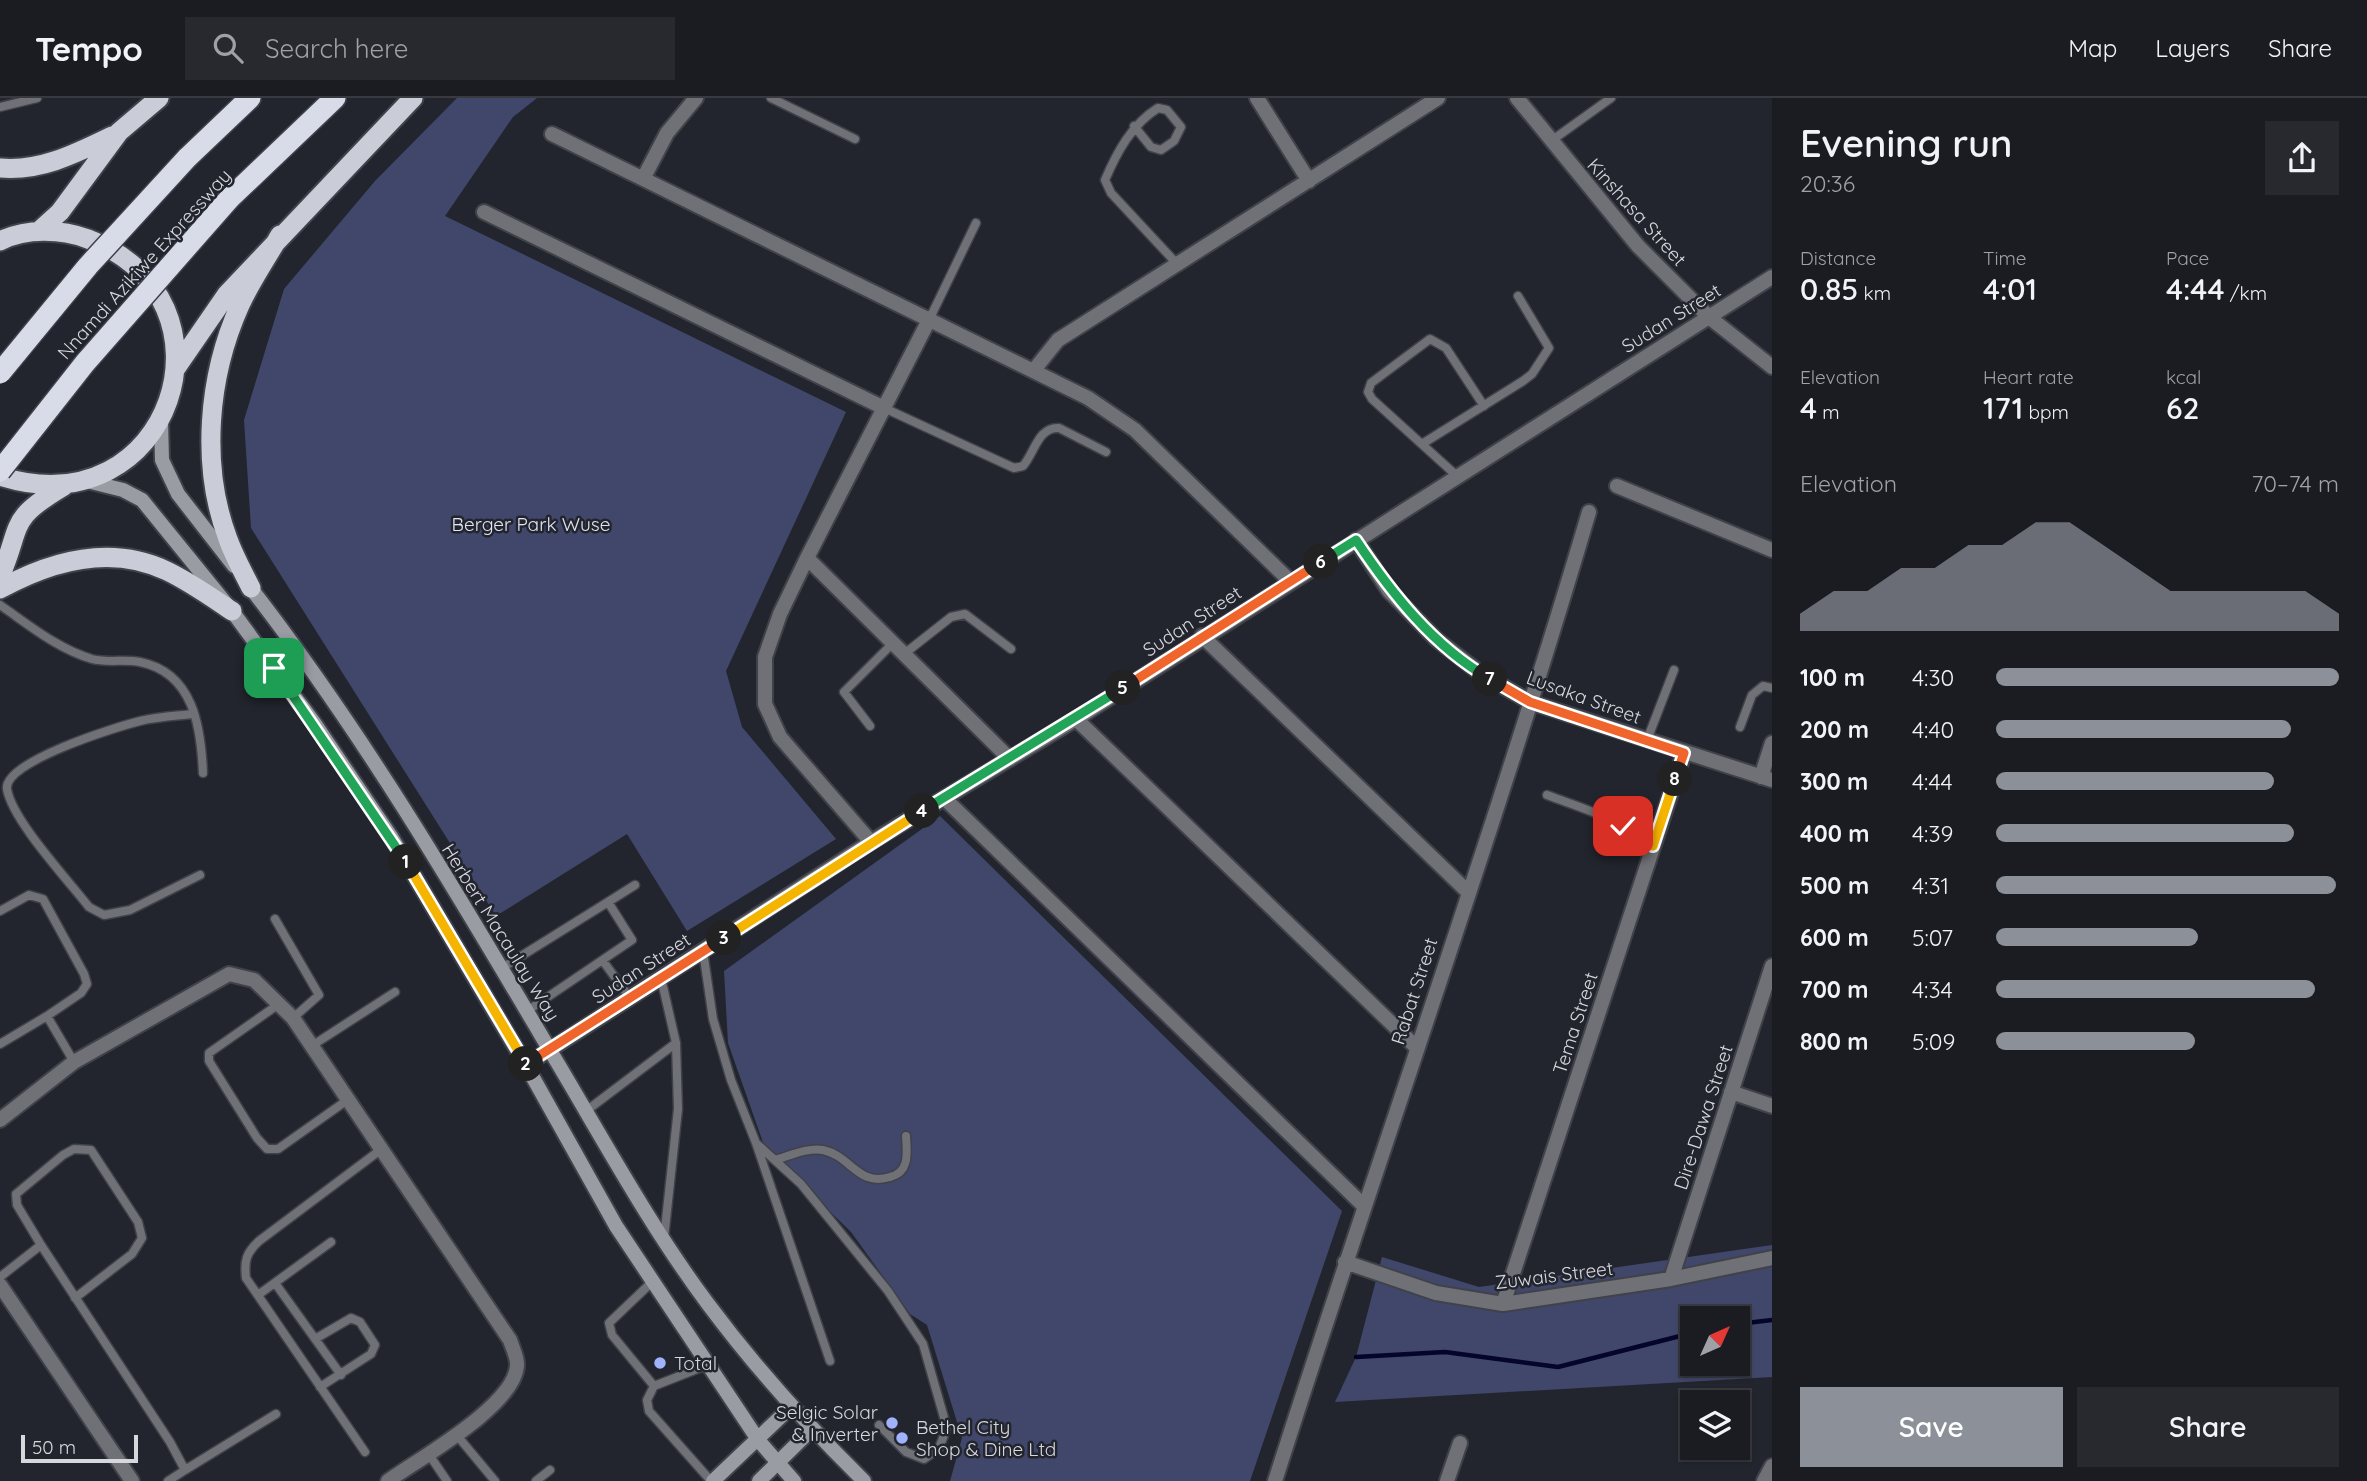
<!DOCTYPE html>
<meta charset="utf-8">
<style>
:root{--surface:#1a1c22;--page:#27292f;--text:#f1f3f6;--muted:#9fa1a5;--line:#383a40;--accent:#8c9099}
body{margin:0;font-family:Quicksand,sans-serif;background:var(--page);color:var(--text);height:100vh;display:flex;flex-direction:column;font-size:26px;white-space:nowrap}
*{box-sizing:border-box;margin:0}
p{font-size:23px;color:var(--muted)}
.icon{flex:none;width:38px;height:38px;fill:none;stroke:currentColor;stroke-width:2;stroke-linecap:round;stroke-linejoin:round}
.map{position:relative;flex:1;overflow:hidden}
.panel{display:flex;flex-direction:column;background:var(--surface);width:595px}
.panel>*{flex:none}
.needle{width:46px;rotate:45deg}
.controls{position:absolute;left:1680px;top:1208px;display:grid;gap:14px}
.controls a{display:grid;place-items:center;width:70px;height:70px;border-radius:0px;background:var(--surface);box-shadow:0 2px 5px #0004,0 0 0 2px var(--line);font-size:35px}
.scale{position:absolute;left:21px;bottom:18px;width:117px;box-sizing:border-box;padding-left:7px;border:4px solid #d7d8de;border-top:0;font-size:19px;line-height:24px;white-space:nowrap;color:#d7d8de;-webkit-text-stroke:5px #23252e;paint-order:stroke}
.pin{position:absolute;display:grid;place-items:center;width:60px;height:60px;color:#fff;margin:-30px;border-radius:14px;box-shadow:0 4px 10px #0006}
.km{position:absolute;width:35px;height:35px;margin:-18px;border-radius:50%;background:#222;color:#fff;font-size:19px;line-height:35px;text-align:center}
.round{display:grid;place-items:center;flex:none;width:74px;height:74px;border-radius:0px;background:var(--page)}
.summary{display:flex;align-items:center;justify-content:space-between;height:119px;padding:0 28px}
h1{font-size:38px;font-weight:600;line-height:52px}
.figures{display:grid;grid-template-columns:repeat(3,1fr);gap:10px;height:119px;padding:7px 28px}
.figures div{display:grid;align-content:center}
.figures b{font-size:30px;font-weight:600}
.figures small{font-size:19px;font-weight:400}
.figures p{font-size:19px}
.chart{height:196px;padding:14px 28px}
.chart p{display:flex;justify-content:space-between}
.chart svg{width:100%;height:126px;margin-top:7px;fill:var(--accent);opacity:.7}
.button{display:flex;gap:14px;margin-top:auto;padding:14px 28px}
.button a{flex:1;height:80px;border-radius:0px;background:var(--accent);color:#fff;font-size:28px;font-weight:600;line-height:80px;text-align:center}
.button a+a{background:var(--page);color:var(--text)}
ul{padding:0 28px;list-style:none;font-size:23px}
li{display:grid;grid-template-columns:112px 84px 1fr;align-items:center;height:52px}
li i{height:18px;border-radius:9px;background:var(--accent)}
header{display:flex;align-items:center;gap:42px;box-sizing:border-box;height:98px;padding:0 35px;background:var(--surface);border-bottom:2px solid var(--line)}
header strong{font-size:33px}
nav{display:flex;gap:38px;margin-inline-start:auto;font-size:24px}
.search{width:490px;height:63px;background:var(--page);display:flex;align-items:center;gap:18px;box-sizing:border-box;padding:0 24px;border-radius:0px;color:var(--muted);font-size:26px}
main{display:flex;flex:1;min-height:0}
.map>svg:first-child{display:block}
.green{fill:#40476a;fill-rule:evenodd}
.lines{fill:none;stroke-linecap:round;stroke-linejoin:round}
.stream{stroke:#050429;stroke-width:4.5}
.service-casing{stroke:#40424a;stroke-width:11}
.minor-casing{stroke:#40424a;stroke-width:18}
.secondary-casing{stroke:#40424a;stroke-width:18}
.trunk-casing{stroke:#40424a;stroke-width:23}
.motorway-casing{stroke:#40424a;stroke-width:24}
.service{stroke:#707176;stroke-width:8}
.minor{stroke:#707176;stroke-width:14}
.secondary{stroke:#9a9ca4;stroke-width:14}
.trunk{stroke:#caccd8;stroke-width:19}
.motorway{stroke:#d8dce8;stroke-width:21}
.motorway-bridge-casing{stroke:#40424a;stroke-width:24;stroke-linecap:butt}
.motorway-bridge{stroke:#d8dce8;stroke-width:21}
.split-1-casing{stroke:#fff;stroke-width:14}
.split-2-casing{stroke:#fff;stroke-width:14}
.split-3-casing{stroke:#fff;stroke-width:14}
.split-4-casing{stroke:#fff;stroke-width:14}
.split-5-casing{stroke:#fff;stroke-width:14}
.split-6-casing{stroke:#fff;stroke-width:14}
.split-7-casing{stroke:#fff;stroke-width:14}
.split-8-casing{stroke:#fff;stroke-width:14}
.split-9-casing{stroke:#fff;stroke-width:14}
.split-1{stroke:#22a559;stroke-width:9}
.split-2{stroke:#f5b400;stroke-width:9}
.split-3{stroke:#f0652b;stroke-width:9}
.split-4{stroke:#f5b400;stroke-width:9}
.split-5{stroke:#22a559;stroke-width:9}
.split-6{stroke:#f0652b;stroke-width:9}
.split-7{stroke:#22a559;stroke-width:9}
.split-8{stroke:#f0652b;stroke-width:9}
.split-9{stroke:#f5b400;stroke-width:9}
.poi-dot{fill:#a1b2fd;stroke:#23252e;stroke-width:2.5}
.labels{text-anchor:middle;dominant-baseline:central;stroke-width:5;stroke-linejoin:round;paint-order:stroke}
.street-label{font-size:19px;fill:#d7d8de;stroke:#23252e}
.park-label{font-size:19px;fill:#dfe3f2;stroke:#23252e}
.poi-label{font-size:19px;fill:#d7d8de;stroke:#23252e;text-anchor:start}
</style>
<header>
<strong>Tempo</strong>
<div class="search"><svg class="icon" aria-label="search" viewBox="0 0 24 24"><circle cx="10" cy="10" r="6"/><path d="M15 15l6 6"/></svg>Search here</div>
<nav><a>Map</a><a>Layers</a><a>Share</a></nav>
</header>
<main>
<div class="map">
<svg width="1772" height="1383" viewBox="0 0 1772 1383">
<rect width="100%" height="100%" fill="#23252e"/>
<!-- green -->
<path class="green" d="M457,0H537L513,19L445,118L846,314L726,573L742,629L836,741L687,833L627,736L496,818L251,430L244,322L284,191L375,83Z
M940,718L1342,1113L1250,1383H950L962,1340L927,1227L910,1216L851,1134L765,1050L728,945L724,873Z
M1772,1147V1279L1335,1304L1356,1259L1382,1159L1479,1189ZM1692,1220H1738V1265H1692Z"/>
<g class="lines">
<!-- stream -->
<path class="stream" d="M1738,1226L1772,1222
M1356,1259L1445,1254L1558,1269L1692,1235"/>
<defs>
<path id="service" d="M771,0L855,41
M0,9L37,0
M1134,28L1151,49L1161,52L1174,43L1181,29L1167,12L1158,10C1132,26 1117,54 1105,82L1111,95L1179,168
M1551,43L1611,0
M930,220L976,125
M882,309L1014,370L1023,368C1035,354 1038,329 1059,330L1106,354
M1422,346L1523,283L1532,276L1549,250L1518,198
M1457,378L1372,301L1368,294L1371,285L1430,241L1446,250L1484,308
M0,507C29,527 58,551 92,561C107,565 125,561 140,564C194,575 201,630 203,675
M904,556L951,519L965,516L1011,551
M193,616C175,618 157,619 140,623C116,629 3,664 7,691C12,722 68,782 89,809L104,817L130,812L200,777
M870,628L844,594L893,545
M1740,629L1752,597L1763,588L1772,590
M1647,642L1674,572
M1547,697C1568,705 1591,712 1611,722C1628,730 1633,742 1653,748
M608,804L635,787
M0,813L29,797L43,801L84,876L87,886L81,895L47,918L74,964
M275,821L319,897L293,920
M703,853L713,921L731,982L756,1045L830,1263
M603,863L630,900
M502,870L608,804L632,842L527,913
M661,880L676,945L678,1011L664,1140
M279,906L209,955V963L257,1040L267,1051H278L346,1003
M0,946L47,918
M310,949L395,894
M586,1013L676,945
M756,1045L801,1086L888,1193L923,1246L947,1330L939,1350L924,1361L906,1354L879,1327
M775,1062C789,1058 808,1049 823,1052C851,1058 858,1089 890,1079C910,1074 907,1055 906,1038
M41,1147L170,1344L185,1372L168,1383
M0,1179L41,1147L17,1107L16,1096L63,1057L74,1051L91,1052L138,1124L142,1140L132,1156L75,1200
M652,1184L609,1225L612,1237L654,1288L647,1302L649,1313L711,1383
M275,1185L341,1277
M258,1197L331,1144
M315,1241L351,1220L360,1224L375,1247L371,1256L320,1289
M654,1288L710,1266
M455,1335L495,1383
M365,1354L246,1180C244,1163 246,1155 259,1143L379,1053
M428,1355L447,1383
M185,1372L276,1316
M536,1383L550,1372"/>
<path id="minor" d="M1257,0L1309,83
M1517,0L1638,148L1709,219L1772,269
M552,36L1088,300L1135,332L1290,483
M644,79L667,35L696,0
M484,114L882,309
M1034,272L1058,242L1438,0
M1617,388L1772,452
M1356,442L1389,493L1436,541L1480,575L1530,604L1772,682
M807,460L1010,661
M1202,538L1467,793
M1076,621L1416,949
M1761,679L1772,645
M944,700L1363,1107
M871,744L780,639L765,606V559L780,516L807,460L930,220
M526,967L871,744L1076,621L1772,179
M1731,994L1772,1008
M0,1022L74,964L229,876L254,882L293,920L510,1242C512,1249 518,1260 517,1268C514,1308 420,1360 388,1383
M1345,1164L1436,1195L1503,1206L1671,1181L1772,1160
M1671,1181L1772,868
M0,1187L132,1383
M1503,1206L1684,655
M1275,1383C1378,1060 1493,739 1589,414
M1447,1383L1460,1345
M1764,1383L1772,1368"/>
<path id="secondary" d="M161,322L162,362L178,396L234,468
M87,383L123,392L142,402L232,513L315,626L392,740L526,967L616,1128L759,1343L794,1383
M246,484C361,631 456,793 551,954C602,1039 649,1127 708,1206C755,1269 808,1328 864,1383
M713,1383L791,1309
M759,1383L812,1331"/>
<path id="trunk" d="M0,70C40,74 77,55 112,38
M39,133L60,114L119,34L159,0
M0,143C26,130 61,131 88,141C247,201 172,433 0,378
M176,270L227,196L413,0
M0,479C23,425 7,422 64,388
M251,490C243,474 234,458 228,441C200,367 208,278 240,207C251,183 267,160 280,137
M0,491C51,463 111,446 167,473C190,484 211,499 232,513"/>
<path id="motorway" d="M187,60L250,0
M229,101L335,0"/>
</defs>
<!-- service casing -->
<use href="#service" class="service-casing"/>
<!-- minor casing -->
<use href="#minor" class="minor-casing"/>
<!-- secondary casing -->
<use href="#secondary" class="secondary-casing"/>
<!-- trunk casing -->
<use href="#trunk" class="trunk-casing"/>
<!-- motorway casing -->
<use href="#motorway" class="motorway-casing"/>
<!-- service -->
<use href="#service" class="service"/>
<!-- minor -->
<use href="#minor" class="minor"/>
<!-- secondary -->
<use href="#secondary" class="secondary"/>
<!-- trunk -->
<use href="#trunk" class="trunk"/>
<!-- motorway -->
<use href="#motorway" class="motorway"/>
<defs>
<path id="motorway-bridge" d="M0,275L88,168L187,60
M0,373L85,265L229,101"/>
</defs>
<!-- motorway-bridge casing -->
<use href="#motorway-bridge" class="motorway-bridge-casing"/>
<!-- motorway-bridge -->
<use href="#motorway-bridge" class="motorway-bridge"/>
</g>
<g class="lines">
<defs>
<path id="split-1" d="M274,570L406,764"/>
<path id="split-2" d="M406,764L526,966"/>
<path id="split-3" d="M526,966L724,840"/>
<path id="split-4" d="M724,840L922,713"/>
<path id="split-5" d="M922,713L1123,590"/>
<path id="split-6" d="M1123,590L1321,464"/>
<path id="split-7" d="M1321,464L1356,442C1392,496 1433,548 1490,581"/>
<path id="split-8" d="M1490,581L1530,604L1684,655L1675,681"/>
<path id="split-9" d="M1623,728L1635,742L1653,748L1675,681"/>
</defs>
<!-- split-1 casing -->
<use href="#split-1" class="split-1-casing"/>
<!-- split-2 casing -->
<use href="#split-2" class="split-2-casing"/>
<!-- split-3 casing -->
<use href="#split-3" class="split-3-casing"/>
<!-- split-4 casing -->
<use href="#split-4" class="split-4-casing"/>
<!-- split-5 casing -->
<use href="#split-5" class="split-5-casing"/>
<!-- split-6 casing -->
<use href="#split-6" class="split-6-casing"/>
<!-- split-7 casing -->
<use href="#split-7" class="split-7-casing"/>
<!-- split-8 casing -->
<use href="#split-8" class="split-8-casing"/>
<!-- split-9 casing -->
<use href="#split-9" class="split-9-casing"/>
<!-- split-1 -->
<use href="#split-1" class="split-1"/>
<!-- split-2 -->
<use href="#split-2" class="split-2"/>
<!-- split-3 -->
<use href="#split-3" class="split-3"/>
<!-- split-4 -->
<use href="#split-4" class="split-4"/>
<!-- split-5 -->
<use href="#split-5" class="split-5"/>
<!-- split-6 -->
<use href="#split-6" class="split-6"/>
<!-- split-7 -->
<use href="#split-7" class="split-7"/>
<!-- split-8 -->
<use href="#split-8" class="split-8"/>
<!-- split-9 -->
<use href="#split-9" class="split-9"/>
</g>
<!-- markers -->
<g class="poi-dot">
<circle cx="660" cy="1265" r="7"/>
<circle cx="892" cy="1325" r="7"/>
<circle cx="902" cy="1340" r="7"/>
</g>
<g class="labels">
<!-- street labels -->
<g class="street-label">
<text transform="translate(1637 114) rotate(48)">Kinshasa Street</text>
<text transform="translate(144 166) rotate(-48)">Nnamdi Azikiwe Expressway</text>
<text transform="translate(1671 220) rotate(-32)">Sudan Street</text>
<text transform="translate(1192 523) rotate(-33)">Sudan Street</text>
<text transform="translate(1584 599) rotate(20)">Lusaka Street</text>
<text transform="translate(501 834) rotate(58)">Herbert Macaulay Way</text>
<text transform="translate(641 870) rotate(-33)">Sudan Street</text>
<text transform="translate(1414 893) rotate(-72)">Rabat Street</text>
<text transform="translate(1575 925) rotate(-72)">Tema Street</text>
<text transform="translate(1703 1019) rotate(-72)">Dire-Dawa Street</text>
<text transform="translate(1554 1177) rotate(-7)">Zuwais Street</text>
</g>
<!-- park labels -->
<g class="park-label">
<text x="531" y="426">Berger Park Wuse</text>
</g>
<!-- poi labels -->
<g class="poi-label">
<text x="674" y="1265">Total</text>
<text x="878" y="1314" text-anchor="end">Selgic Solar<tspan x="878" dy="22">&amp; Inverter</tspan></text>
<text x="916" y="1329">Bethel City<tspan x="916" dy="22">Shop &amp; Dine Ltd</tspan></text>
</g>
</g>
</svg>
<div class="controls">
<a><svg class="needle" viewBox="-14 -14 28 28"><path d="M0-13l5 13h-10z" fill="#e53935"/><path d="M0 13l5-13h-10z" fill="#9fa1a5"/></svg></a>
<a><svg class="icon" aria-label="layers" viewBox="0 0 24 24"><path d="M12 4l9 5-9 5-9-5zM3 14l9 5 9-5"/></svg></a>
</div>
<div class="scale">50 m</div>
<div class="pin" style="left:274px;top:570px;background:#1e9e55"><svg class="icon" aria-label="arrive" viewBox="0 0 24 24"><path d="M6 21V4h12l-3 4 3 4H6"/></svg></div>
<div class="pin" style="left:1623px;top:728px;background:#d93025"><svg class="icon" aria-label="check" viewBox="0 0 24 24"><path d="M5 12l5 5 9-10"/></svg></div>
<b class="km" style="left:406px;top:764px">1</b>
<b class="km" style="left:526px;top:966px">2</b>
<b class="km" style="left:724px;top:840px">3</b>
<b class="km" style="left:922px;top:713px">4</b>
<b class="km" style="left:1123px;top:590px">5</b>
<b class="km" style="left:1321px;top:464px">6</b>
<b class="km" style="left:1490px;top:581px">7</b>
<b class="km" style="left:1675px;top:681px">8</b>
</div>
<section class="panel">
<div class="summary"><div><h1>Evening run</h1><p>20:36</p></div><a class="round"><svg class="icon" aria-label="share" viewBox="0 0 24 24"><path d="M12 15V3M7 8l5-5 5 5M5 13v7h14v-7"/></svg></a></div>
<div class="figures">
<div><p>Distance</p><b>0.85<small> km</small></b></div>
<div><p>Time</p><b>4:01</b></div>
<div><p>Pace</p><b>4:44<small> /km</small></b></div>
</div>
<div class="figures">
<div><p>Elevation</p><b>4<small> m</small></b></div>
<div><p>Heart rate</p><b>171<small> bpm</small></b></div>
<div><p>kcal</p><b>62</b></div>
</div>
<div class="chart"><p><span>Elevation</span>70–74 m</p>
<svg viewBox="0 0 160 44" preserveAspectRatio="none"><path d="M0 44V38L10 30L20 30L30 22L40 22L50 14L60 14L70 6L80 6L90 14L100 22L110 30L120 30L130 30L140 30L150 30L160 38V44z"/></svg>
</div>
<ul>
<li><b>100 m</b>4:30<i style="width:100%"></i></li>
<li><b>200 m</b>4:40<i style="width:86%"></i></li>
<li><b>300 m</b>4:44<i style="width:81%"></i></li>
<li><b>400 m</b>4:39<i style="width:87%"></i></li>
<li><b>500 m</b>4:31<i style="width:99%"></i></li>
<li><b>600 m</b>5:07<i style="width:59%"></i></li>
<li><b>700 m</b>4:34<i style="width:93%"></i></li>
<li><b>800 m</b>5:09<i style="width:58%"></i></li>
</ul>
<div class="button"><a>Save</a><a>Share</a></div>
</section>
</main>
